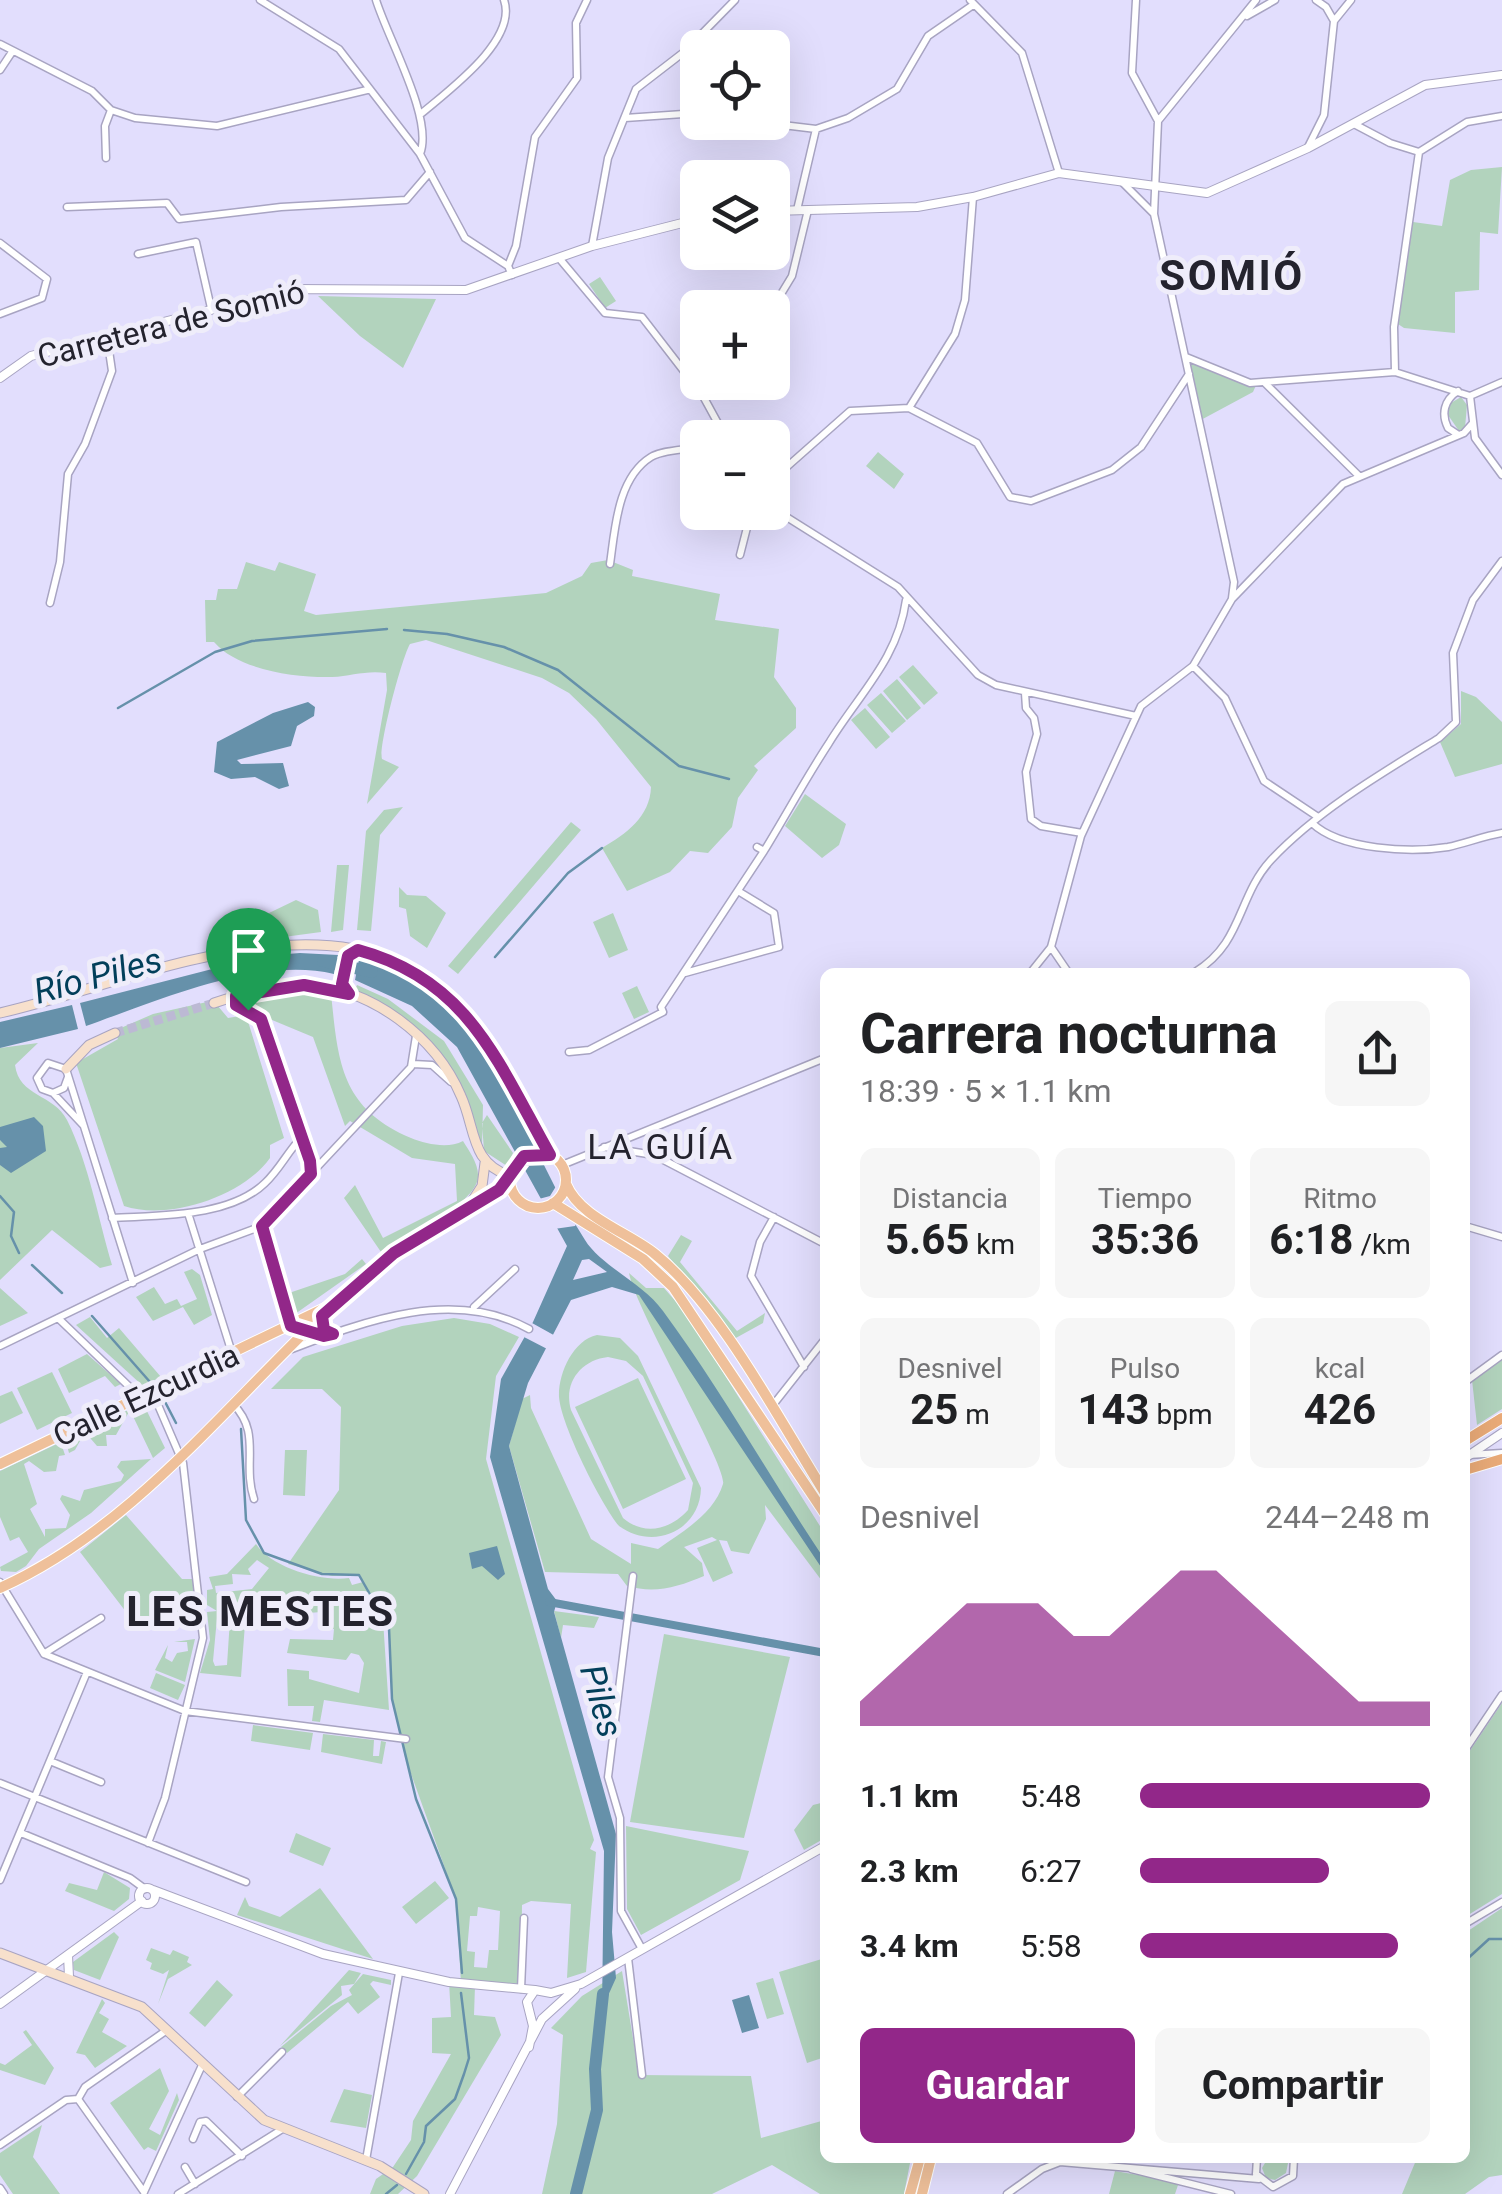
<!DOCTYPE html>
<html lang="es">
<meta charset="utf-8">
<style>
:root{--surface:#fff;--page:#f6f6f6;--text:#202124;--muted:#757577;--accent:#922789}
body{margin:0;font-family:Roboto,sans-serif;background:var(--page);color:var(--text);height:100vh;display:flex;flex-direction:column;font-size:38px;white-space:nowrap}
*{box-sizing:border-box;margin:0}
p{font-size:32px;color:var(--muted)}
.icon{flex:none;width:55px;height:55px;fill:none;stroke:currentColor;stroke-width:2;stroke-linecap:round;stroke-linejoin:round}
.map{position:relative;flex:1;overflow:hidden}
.sheet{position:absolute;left:820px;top:968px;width:650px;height:1195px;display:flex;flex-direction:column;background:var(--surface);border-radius:15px;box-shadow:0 10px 40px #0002}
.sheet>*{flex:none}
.buttons{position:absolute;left:680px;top:30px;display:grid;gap:20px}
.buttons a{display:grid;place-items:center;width:110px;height:110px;border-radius:15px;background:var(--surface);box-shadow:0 10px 40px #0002;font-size:50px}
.pin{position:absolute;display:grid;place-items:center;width:85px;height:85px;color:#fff;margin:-102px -42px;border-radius:50% 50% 50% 0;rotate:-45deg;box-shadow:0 0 10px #0007}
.pin .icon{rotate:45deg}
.round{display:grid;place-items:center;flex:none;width:105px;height:105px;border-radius:15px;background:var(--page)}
.head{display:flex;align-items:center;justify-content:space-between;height:170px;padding:0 40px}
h1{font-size:55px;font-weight:700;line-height:75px}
.metrics{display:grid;grid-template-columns:repeat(3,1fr);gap:15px;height:170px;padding:10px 40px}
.metrics div{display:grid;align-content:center;border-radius:15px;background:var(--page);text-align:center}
.metrics b{font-size:42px;font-weight:700}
.metrics small{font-size:28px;font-weight:400}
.metrics p{font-size:28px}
.chart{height:280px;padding:20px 40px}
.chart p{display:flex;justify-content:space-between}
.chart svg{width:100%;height:180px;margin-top:10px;fill:var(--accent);opacity:.7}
.primary-button{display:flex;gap:20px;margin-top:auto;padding:20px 40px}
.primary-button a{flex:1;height:115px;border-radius:15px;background:var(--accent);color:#fff;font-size:40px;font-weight:700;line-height:115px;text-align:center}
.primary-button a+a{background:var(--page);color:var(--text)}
ul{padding:0 40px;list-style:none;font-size:32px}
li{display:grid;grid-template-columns:160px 120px 1fr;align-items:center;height:75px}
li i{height:25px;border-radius:12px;background:var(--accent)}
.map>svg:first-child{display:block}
.green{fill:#b2d3bd;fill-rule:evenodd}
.water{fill:#6691aa;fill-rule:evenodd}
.pier{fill:#e2defd}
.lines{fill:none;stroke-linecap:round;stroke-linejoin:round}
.stream{stroke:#6691aa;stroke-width:2.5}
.canal{stroke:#6691aa;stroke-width:8}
.river{stroke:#6691aa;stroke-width:12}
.secondary-tunnel{stroke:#bcb9d4;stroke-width:9;stroke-dasharray:9 4.5;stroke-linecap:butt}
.minor-casing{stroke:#a8a4c2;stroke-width:9}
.tertiary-casing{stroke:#a8a4c2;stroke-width:10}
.secondary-casing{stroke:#a8a4c2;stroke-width:11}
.primary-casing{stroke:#fff;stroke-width:12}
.trunk-casing{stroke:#fff;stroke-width:12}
.minor{stroke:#fff;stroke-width:6}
.tertiary{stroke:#fff;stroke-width:8}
.secondary{stroke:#f7e0cc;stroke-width:9}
.primary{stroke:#efc09a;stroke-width:10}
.trunk{stroke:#eaab78;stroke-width:10}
.route-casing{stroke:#fff;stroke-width:20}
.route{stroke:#922789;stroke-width:12}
.labels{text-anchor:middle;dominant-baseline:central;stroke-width:10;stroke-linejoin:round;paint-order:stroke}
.street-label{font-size:32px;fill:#24232e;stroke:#efedfa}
.water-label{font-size:35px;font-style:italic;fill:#023f5a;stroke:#efedfa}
.neighbourhood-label{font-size:35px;letter-spacing:2.5px;fill:#24232e;stroke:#efedfa}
.district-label{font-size:42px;font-weight:bold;letter-spacing:2.5px;fill:#24232e;stroke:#efedfa}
</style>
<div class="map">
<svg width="1502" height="2194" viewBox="0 0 1502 2194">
<rect width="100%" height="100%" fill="#e2defd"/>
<!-- green -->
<path class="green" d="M1502,167L1498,234L1480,232L1479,290L1455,292V333L1404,328L1398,324L1413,222L1442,226L1450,180L1471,170Z
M600,277L616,301L605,308L589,284Z
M318,296L436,299L403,368L360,336Z
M1184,357L1257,383L1253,392L1199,421Z
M1461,397L1467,405L1465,428L1459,431L1448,415L1449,404Z
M878,452L904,474L894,489L866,466Z
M608,560L633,570L632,576L720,594L715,620L779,629L774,677L796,708V728L754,766L758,770L738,798L732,827L708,853L690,851L670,872L627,891L602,848C626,834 650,817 651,787L596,719L569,693L542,678L426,640L410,644C402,657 378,747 382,759L399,767L367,804L387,690L386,673C367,670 351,676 332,677C296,678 238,670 214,642H206L205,600H216L218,589H237L246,562L275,571L279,562L316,574L304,611L316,615L546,593L582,576L591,563Z
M913,665L938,693L924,705L899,677Z
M897,679L921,708L907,720L883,691Z
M1461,691L1476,697L1502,722V764L1455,777L1440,742L1461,724Z
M881,693L906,721L892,733L867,705Z
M865,708L890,737L876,749L851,720Z
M805,794L846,824L839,845L822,858L785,826Z
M403,807L380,835L371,931L357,930L366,831L384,810Z
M571,822L581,830L458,974L448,966Z
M337,865H349L343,930L331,932Z
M399,887L407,895L426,896L446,913L427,948L410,936L406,909L399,907Z
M296,900L318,910L321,932L240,943L237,937L269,913Z
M613,913L628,950L609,958L593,922Z
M357,985L388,999L444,1041L483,1105L482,1145C472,1127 469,1105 460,1085C439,1036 399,1016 354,992Z
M637,986L649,1012L634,1019L622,993Z
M281,988L328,989L331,993C338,1063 341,1108 411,1138C426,1144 448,1149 463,1141C469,1151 479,1164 478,1177C476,1205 405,1236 381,1252L344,1198L355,1185L383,1238L457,1201L455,1164L412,1158L350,1121L345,1126L313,1037L236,1005V996Z
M207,1002L217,1005L228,1018L246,1015L284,1138L270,1145V1158C243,1196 169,1221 124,1206L76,1063L118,1039L114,1031L153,1014Z
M38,1043L15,1065C19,1097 54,1094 67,1120C89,1164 98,1218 112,1265L100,1268L52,1230L0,1280V1048Z
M487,1115L513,1153L507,1166L484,1151L482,1123Z
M681,1235L692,1241L680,1262L737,1331L765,1313L763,1323L734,1339L668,1256Z
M362,1259L366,1264L295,1314L289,1293L345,1274Z
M192,1269L200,1275L212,1315L194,1325L183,1307L153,1321L136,1297L154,1287L165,1304L177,1299L181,1306L197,1299L184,1272Z
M629,1273L646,1288H664L685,1312L825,1534V1585L765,1505L766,1519L749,1554L731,1551L727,1541L719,1540L733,1573L713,1582L697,1548L717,1540L712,1537L684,1547L702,1563L704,1576C678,1587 655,1594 627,1586L618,1574L545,1572L509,1446L522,1399L530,1395L531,1408L591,1539L631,1564V1543L658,1549C682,1532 714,1514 723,1484C728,1467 636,1311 629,1273Z
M0,1288L28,1313L0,1326Z
M90,1317L107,1338L119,1328L161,1377L143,1386L76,1325Z
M454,1318L490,1324L519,1337L496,1376L486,1459L594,1840L590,1849L596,1852L586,1972L567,1978L571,1904L531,1901L522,1905L521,1989L475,1986L474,2015L495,2017L501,2035L417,2176L398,2194H370L376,2179L393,2167L411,2140L413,2121L451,2054L432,2053V2018L451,2017L449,1982L461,1983L456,1899L405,1757L392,1699L389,1628L360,1575L332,1576L288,1564L339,1490L341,1407L322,1389H271L303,1357L402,1326ZM478,1907L500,1911L498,1950H489L487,1968L474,1967L475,1952L467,1951L470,1916H477Z
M597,1335L620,1338L638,1356L701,1488C700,1531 653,1551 619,1526C601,1504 561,1425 559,1397C558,1374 573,1340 597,1335ZM608,1357L626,1361L643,1376L693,1483L688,1510C670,1530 644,1536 623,1518L571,1410C563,1383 581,1360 608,1357Z
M87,1354L121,1384L115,1387L105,1376L69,1393L58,1369Z
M1502,1358V1409L1477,1425L1472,1380Z
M52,1372L72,1413L37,1430L17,1388Z
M638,1378L686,1479L623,1509L575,1407Z
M12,1391L23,1413L0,1424V1396Z
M143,1403L165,1448L153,1458L130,1410L116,1435H106L107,1446H97L85,1432L75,1450L69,1453L66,1442L61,1443L65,1455L59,1456L56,1471L44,1472L29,1461L24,1464L37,1504L30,1509L45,1537V1529L66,1528L70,1515L60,1499L62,1495L80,1501L84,1490L121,1481L124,1475L117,1467L121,1461L151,1459L91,1513L39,1549L26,1566L16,1572L1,1571L0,1567L28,1552L19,1537L10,1541L0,1517V1471Z
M285,1450H307L305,1496L283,1495Z
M126,1515L182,1579H193L196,1604L189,1613L133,1621L80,1552Z
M256,1544C272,1568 321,1582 349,1578L352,1585L363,1582L383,1620L389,1710L324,1700L320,1722L312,1721L314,1706H288L287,1669L309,1671V1679L359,1693L364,1663L359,1655L351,1653L346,1660L287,1653L290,1639L333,1640L334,1629L321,1628L322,1612L251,1617L245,1624L241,1677L200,1673L210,1640L207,1612L217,1611L207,1605V1590L213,1589L209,1577L227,1574ZM257,1560L269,1568L252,1589L216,1593L215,1586L233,1584L232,1574L251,1575L248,1569ZM217,1618L230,1619L227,1665L215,1666L213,1661Z
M554,1611L599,1617L594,1628L563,1625L561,1638Z
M664,1634L790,1657L744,1838L630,1822Z
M195,1639L185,1682L155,1670L168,1645L165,1658L172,1662L177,1653L188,1651L187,1642H174Z
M156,1673L185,1685L178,1700L150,1688Z
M1502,1703V1894L1465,1917V1758Z
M253,1725L313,1733L310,1750L251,1741Z
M323,1734L374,1740L373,1756H379L381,1741L386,1742L382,1764L321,1752Z
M825,1802V1838L804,1850L794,1830L813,1805Z
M626,1826L749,1851L740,1880L641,1935L627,1909Z
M296,1833L331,1848L323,1866L289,1852Z
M104,1872L130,1888L129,1899L114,1911L65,1891L69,1883L97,1890Z
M435,1881L449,1898L416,1924L402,1907Z
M320,1888L373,1959L237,1915L245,1897L249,1906L280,1917Z
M1502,1908V2175L1489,2177L1465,2194H1402L1417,2158H1465V1933Z
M114,1932L119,1937L100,1980L74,1970L73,1962Z
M151,1948L170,1955L173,1950L189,1957L187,1962L192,1965L168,1979L158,2004L169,1970L163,1974L150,1969L152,1963L146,1960Z
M825,1958V2057L807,2063L779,1972Z
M349,1970L361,1973L354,1984L341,1986L342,1995L280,2046Z
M622,1971L639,2075L751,2076L761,2138L825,2120V2158H911L904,2194H820L772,2165L712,2194H542L557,2124L563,2035L551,2028L582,1996Z
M363,1974L391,1980V1985L373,1981L370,1984L380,1997L358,2014L348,2002L287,2053L281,2047L331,2006L352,1995L349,1990Z
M773,1978L784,2014L767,2019L756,1983Z
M217,1980L233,1995L205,2027L189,2013Z
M102,1999L105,2003L99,2013L109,2019L102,2032L127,2046L95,2068L85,2055L76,2053Z
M26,2030L54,2068L45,2085L0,2070V2063L5,2065L32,2045L23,2032Z
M160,2068L169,2091L149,2129L160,2135L177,2093L179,2100L156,2151L148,2147L144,2150L110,2103Z
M344,2089L372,2095L366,2128L330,2122Z
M42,2125L33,2157L60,2194H13L0,2175V2153Z
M1268,2158H1289L1286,2173L1275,2180L1266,2178L1262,2168Z
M1115,2171L1179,2182L1175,2194H1109Z"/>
<!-- water -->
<path class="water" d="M308,702L315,707L314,716L297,726L291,746L237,760L241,764L283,763L289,786L279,789L255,777L231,779L214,772L217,742L273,713Z
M300,953L338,955L334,974C258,956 157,1001 86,1026L80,1003L263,956Z
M359,959C492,995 519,1138 585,1240C601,1266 643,1283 663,1311C722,1391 770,1478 825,1560V1573L639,1295L612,1287L571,1300L528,1383L509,1446L548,1589L557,1601L554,1612L616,1834L612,1932L616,1978L602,2009L604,1851L490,1457L501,1379L533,1322L567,1246L457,1047L412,1006L355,980ZM589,1259L607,1272L573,1280L582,1260Z
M72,1005L78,1029L0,1048V1022Z
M34,1117L43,1126L46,1151L11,1173L0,1165V1148L7,1147L0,1140V1127Z
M497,1546L505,1574L498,1580L482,1566L472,1569L469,1553Z
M749,1995L759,2028L742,2033L732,2000Z"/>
<!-- pier -->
<path class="pier" d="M538,1145L545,1159L529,1160L518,1170L512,1158L514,1154Z
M558,1183L580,1217L575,1226L554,1229L535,1200L550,1196Z
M532,1323L559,1338L553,1352L524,1337Z"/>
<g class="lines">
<!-- stream -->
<path class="stream" d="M404,630L447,634L504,647L558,670L679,766L729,779
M118,708L215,652L252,641L387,629
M495,957L568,873L602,848
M0,1196L14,1212L11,1236L19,1253
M32,1265L62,1293
M92,1316L150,1382
M162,1396L176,1423
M241,1429L246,1520L264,1553L322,1574L359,1575L389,1628L392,1699L416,1799L456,1899L462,1973
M1465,1961L1489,1939H1502
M406,2174L424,2142L426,2126L455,2099L464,2074L469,2058L461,1993
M386,2194L397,2185"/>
<!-- canal -->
<path class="canal" d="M549,1602L825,1653"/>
<!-- river -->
<path class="river" d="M323,961L372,972
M576,2194L597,2110L595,2069L603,1994"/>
<!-- secondary-tunnel -->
<path class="secondary-tunnel" d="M115,1033L214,1003"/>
<defs>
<path id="minor" d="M260,0L339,49L420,154L465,238L508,266L512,275
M376,0C388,39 434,119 420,154
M970,0L1022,53L1059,173
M1136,0L1132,73L1158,121L1154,214L1234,582L1232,598
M1316,0L1326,7L1334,21
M1247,16L1275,0
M0,44L92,91L111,110L135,118L217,126L367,90
M0,70L12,52
M422,113C449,90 518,40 504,0
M625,118L698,113
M1158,121L1256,0
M757,122L816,129L848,118L897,89L928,36L973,5
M1354,124L1390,143L1419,152L1467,122L1502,116
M1308,147L1324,115L1334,21L1351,0
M106,158L105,126L111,110
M1123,183L1153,213
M67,207L167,203L179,219L281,207L406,200L430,172
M797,210L816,129
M0,243L47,279L42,298L0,314
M592,246L608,158L636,89L684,52L735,0
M138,254L196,242L211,308
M559,258L605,313L642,317L703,396L726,438
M508,266L516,246L535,137L577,78L576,23L587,0
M772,309L792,276L808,210
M1186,357L1250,383L1395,372L1470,396
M1395,372L1394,327L1419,152
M1265,383L1359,476
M703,396L716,382
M1470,396L1475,438L1502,475
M1470,396L1502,382
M909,408L955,334L965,300L973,197
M1457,434L1448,428C1441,414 1444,400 1458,391
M772,480L850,411L909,408L977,443L1010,497L1031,501L1112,470L1141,447L1189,374
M772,501L785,516L898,587L978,675L996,685L1136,716
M740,555L751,512
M610,564C615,530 617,478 651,457C662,450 685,450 698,447
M50,603L60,562L68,474L85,444L112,371L107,337
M1193,666L1225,698L1264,781L1318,817
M1025,693L1026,708L1034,718L1037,734L1026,772L1031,819L1041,826L1082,833
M1312,823C1340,850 1411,853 1448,847C1466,843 1484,836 1502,833
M757,847L764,851C786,815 806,778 829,743C859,694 898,659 906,600
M1051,947L1068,972
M344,949L348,956L343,983L348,994
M1031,972L1051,947L1081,836L1141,706L1193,666L1232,599L1343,484L1464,433L1472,424
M1195,972C1243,943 1237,897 1271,860C1317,811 1382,773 1439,738L1456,722L1453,653L1473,600L1502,561
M685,973L779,947L774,913L738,891
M236,996V1005L261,1019L311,1172
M569,1052L589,1050L663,1012L661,1007L764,851
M413,1064L432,1065L451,1082
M68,1077L64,1088L53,1093L42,1089L37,1078L48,1063L66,1069L133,1283
M53,1093L83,1125
M604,1147L654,1155L825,1244
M562,1165L825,1058
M188,1213L232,1353
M774,1217L760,1242L751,1276L804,1367
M112,1218C158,1215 229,1218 265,1183C279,1170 287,1153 300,1139
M262,1226L291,1325L322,1336
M1465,1226L1502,1237
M474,1307L515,1269
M58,1318L140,1397
M0,1346L200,1249L262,1226L411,1067L416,1036
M292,1349C367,1320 454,1288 529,1329
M1465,1382L1502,1355
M233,1404C262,1433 242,1463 254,1499
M773,1405L825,1339
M1468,1455L1502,1453
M633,1576L608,1777L620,1818L621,1911L642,1949
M0,1582L44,1654
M45,1653L101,1618
M44,1654L185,1711L406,1739
M1465,1750L1502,1695
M50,1761L101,1782
M0,1783L246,1882
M21,1833L130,1878L145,1889
M148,1843L165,1798L203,1638L183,1463L155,1398L158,1389
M0,1880L87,1672
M1465,1924L1502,1902
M628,1958L642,2075
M521,1989L524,1918
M237,2097L282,2052
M78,2099L144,2192
M78,2099L85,2087L167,2030
M193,2139L200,2122L206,2121L242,2156
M0,2145L66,2100L78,2099
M1257,2158L1256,2174L1273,2187L1293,2176L1294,2158
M366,2160L399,1973
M185,2167L195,2184
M1131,2169L1231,2194
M0,2188L4,2194
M144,2192L203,2063
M178,2194L284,2128
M1007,2194L1042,2169L1060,2162L1259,2179"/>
<path id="tertiary" d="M772,211L917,207L973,197L1059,173L1207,193L1308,148L1425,85L1502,75
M0,378L31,356L293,289L466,290L592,246L698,219
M1465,1458L1502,1433
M139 1896a8 8 0 1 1 16 0a8 8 0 1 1-16 0Z
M153,1890L323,1954L449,1982L535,1990
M68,1955L69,1977
M0,2004L142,1901
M542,2019L575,1989
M529,2047L533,2026L527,2002L535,1990L551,1993L581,1984L825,1846
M450,2194L542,2019"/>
<path id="secondary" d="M214,1003C242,994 276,984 305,985C371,987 436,1037 461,1096C476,1129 470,1163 510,1176
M0,1013C138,982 349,878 464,1010C500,1052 522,1107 550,1155
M66,1069L89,1045L115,1033
M469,1206L482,1186L485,1163
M0,1953L142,2007L264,2120L380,2166L424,2194"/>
<path id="primary" d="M510 1180a28 28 0 1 1 56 0a28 28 0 1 1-56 0Z
M566,1184C580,1218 628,1232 655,1254C721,1307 779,1420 825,1493
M553,1203L643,1259L673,1287L825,1514
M0,1464L327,1307
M0,1588C147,1522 245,1378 366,1276C384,1262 401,1247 421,1235C452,1216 486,1205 511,1177
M910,2194L920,2158
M922,2194L931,2158"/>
<path id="trunk" d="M1465,1441L1502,1418
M1465,1470L1502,1459"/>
</defs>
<!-- minor casing -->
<use href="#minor" class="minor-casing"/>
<!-- tertiary casing -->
<use href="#tertiary" class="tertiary-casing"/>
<!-- secondary casing -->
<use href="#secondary" class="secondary-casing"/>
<!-- primary casing -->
<use href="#primary" class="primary-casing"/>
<!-- trunk casing -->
<use href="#trunk" class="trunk-casing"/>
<!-- minor -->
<use href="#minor" class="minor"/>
<!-- tertiary -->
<use href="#tertiary" class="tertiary"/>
<!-- secondary -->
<use href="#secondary" class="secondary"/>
<!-- primary -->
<use href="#primary" class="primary"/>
<!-- trunk -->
<use href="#trunk" class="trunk"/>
</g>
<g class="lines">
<defs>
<path id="route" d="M358,950C469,980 498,1063 550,1155L524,1156L499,1190L394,1253L322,1316L324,1330L333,1334L324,1336L291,1326L262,1226L311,1174L310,1161L261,1019L236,1005V996L304,985L349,994L342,984L348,956Z"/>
</defs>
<!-- route casing -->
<use href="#route" class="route-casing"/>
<!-- route -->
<use href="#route" class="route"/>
</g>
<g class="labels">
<!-- street labels -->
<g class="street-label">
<text transform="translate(171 324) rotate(-14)">Carretera de Somió</text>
<text transform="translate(146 1395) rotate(-25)">Calle Ezcurdia</text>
</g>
<!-- water labels -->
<g class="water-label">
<text transform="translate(98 976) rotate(-15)">Río Piles</text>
<text transform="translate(601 1701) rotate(74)">Piles</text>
</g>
<!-- neighbourhood labels -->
<g class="neighbourhood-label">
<text x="661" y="1147">LA GUÍA</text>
</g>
<!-- district labels -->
<g class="district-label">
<text x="1232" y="275">SOMIÓ</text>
<text x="261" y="1611">LES MESTES</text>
</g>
</g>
</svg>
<div class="buttons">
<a><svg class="icon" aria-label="locate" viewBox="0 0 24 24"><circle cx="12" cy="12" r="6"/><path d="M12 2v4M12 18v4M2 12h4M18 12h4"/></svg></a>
<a><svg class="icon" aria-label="layers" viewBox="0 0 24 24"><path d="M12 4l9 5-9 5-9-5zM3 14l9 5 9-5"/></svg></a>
<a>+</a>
<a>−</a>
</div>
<div class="pin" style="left:248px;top:1010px;background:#1e9e55"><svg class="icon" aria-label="arrive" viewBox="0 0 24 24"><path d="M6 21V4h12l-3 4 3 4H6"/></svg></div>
<section class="sheet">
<div class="head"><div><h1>Carrera nocturna</h1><p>18:39 · 5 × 1.1 km</p></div><a class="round"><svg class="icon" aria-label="share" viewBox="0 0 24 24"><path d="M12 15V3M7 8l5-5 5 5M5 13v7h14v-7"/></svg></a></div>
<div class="metrics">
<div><p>Distancia</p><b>5.65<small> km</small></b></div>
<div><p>Tiempo</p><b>35:36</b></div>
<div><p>Ritmo</p><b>6:18<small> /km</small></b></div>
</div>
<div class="metrics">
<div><p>Desnivel</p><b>25<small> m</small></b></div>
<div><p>Pulso</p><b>143<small> bpm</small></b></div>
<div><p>kcal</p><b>426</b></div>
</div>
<div class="chart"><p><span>Desnivel</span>244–248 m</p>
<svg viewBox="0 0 160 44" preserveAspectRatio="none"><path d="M0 44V38L10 30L20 22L30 14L40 14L50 14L60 22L70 22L80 14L90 6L100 6L110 14L120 22L130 30L140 38L150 38L160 38V44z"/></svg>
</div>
<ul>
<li><b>1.1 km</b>5:48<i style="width:100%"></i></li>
<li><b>2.3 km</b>6:27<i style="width:65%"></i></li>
<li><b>3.4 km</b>5:58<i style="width:89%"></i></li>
</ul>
<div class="primary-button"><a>Guardar</a><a>Compartir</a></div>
</section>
</div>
